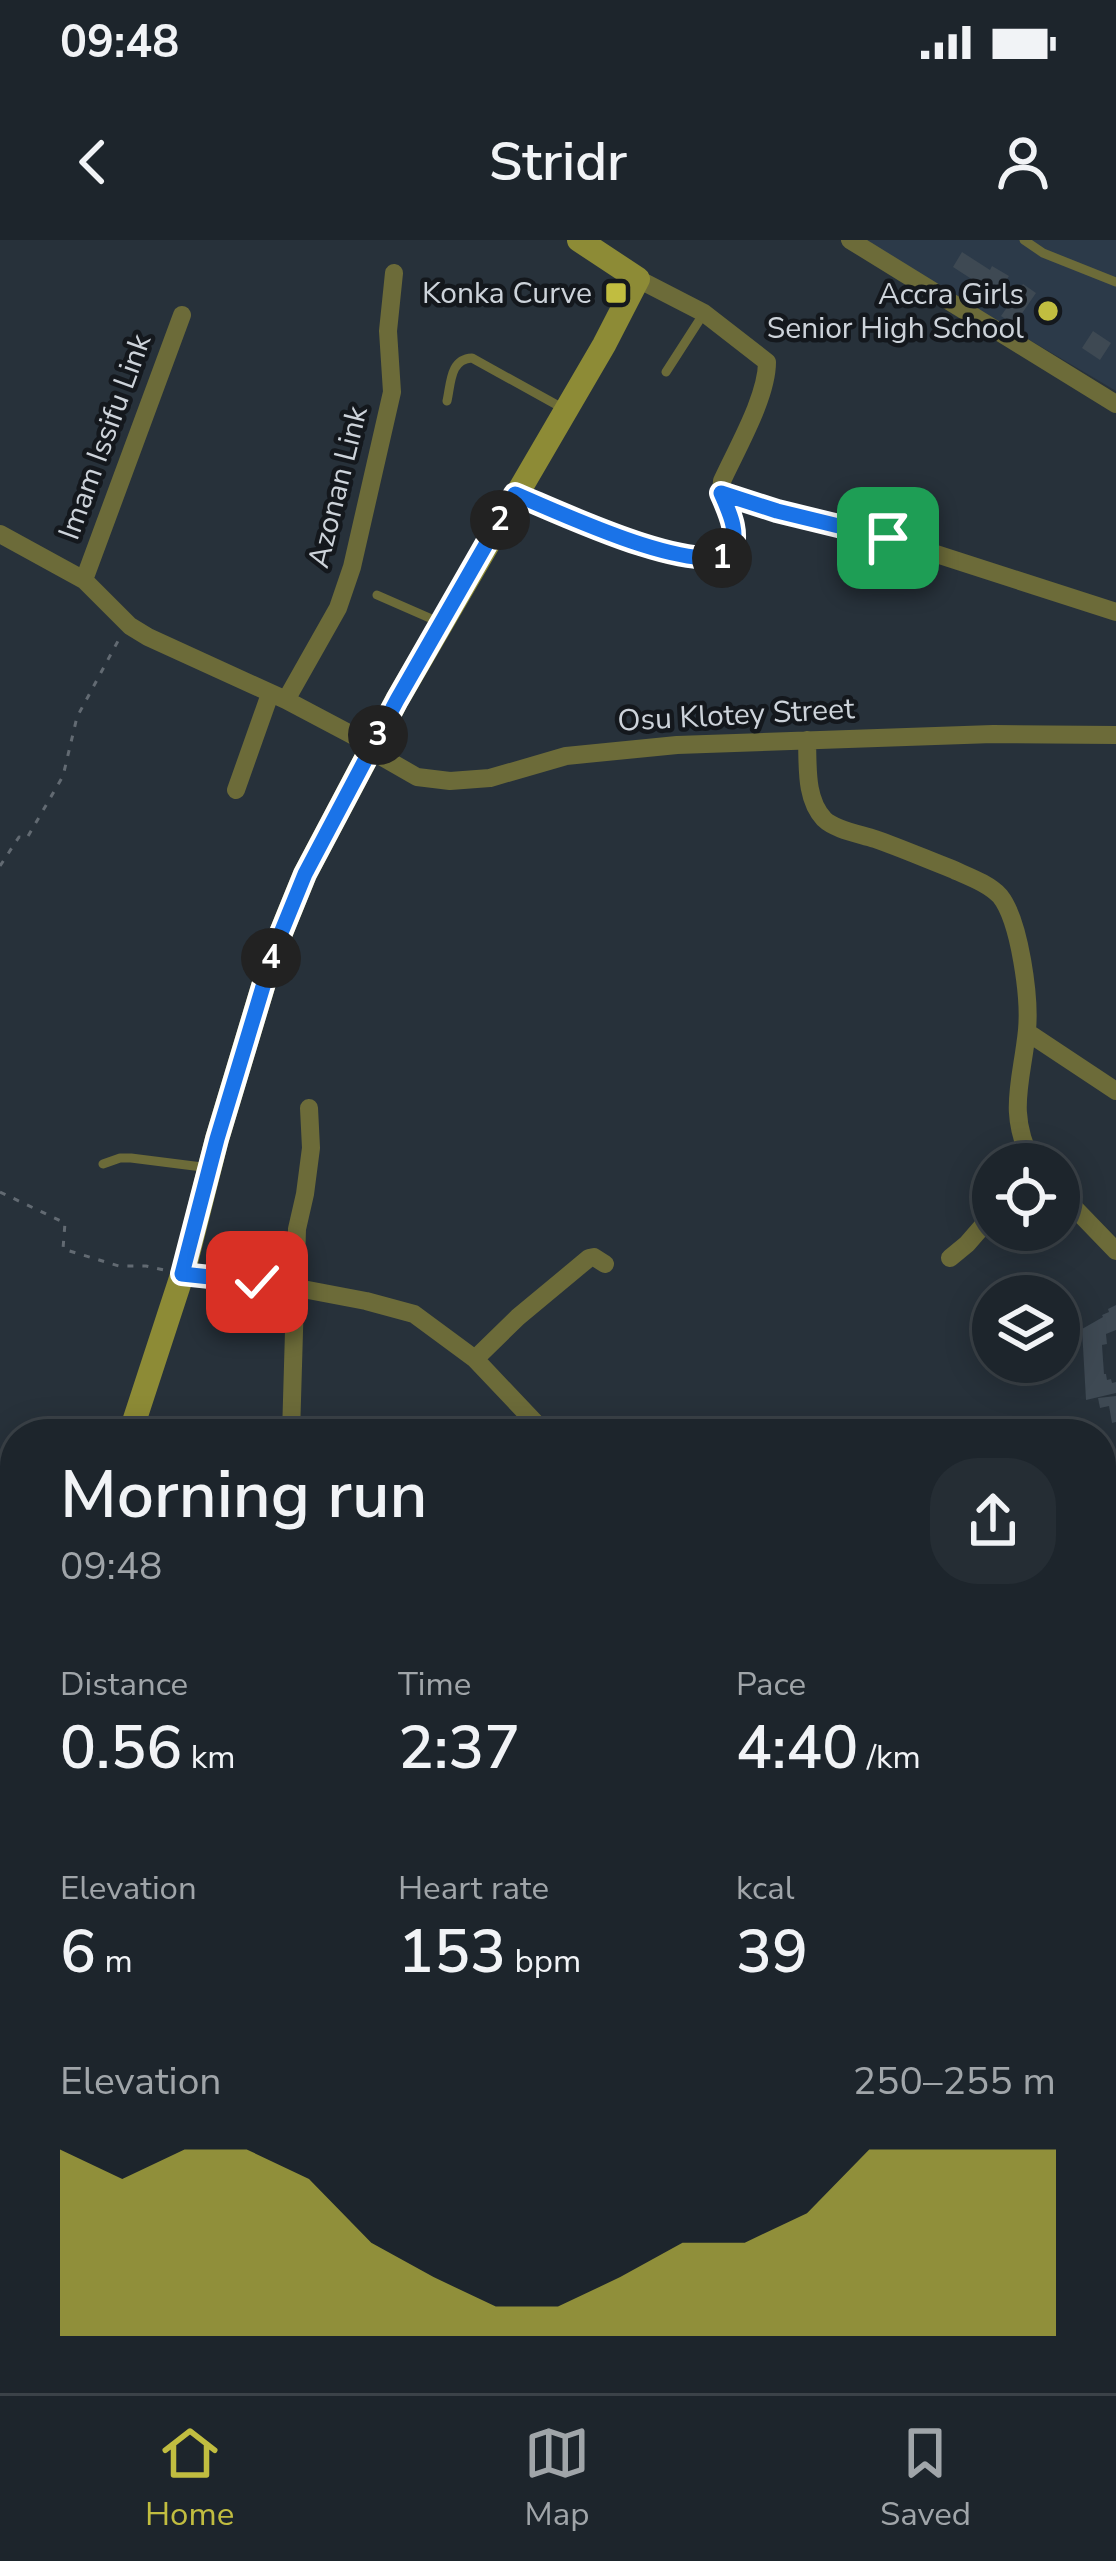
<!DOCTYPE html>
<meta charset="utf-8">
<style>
:root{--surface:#1d252c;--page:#252d34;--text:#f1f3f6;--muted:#a0a5a9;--line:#3b4248;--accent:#c1bd40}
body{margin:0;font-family:"Nunito Sans",sans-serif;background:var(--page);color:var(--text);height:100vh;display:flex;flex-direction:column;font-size:45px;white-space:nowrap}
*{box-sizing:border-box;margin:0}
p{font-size:39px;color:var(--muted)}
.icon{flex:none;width:66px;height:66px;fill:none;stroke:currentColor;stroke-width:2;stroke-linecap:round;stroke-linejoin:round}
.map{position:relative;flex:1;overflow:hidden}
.side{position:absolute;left:0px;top:1179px;width:1116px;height:975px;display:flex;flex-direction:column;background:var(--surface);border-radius:48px 48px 0 0;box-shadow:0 6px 30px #0003,0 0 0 3px var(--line)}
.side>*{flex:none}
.buttons{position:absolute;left:972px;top:903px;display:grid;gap:24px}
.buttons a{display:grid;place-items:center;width:108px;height:108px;border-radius:50%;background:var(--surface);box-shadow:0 6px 30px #0003,0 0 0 3px var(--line);font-size:60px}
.pin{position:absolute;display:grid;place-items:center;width:102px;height:102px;color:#fff;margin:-51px;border-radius:24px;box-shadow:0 6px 18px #0006}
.km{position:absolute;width:60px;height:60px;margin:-30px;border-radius:50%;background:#222;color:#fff;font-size:33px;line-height:60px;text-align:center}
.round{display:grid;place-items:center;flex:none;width:126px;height:126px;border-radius:48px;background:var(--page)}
.head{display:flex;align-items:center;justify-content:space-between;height:204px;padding:0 60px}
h1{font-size:66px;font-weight:600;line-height:90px}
.stats{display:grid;grid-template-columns:repeat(3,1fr);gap:18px;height:204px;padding:12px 60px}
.stats div{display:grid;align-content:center}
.stats b{font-size:60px;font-weight:600}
.stats small{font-size:33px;font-weight:400}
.stats p{font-size:33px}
.chart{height:336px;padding:24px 60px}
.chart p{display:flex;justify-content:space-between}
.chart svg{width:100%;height:216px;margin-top:12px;fill:var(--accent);opacity:.7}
.status{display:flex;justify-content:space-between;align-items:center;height:84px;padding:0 60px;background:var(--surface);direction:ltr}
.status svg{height:33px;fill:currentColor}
header{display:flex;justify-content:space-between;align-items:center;height:156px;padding:0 60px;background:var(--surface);font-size:54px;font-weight:600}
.tabs{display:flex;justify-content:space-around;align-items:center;height:168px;border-top:3px solid var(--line);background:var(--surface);font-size:33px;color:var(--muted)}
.tabs a{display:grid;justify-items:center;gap:6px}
.tabs .current{color:var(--accent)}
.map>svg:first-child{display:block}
.built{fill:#2c3a49}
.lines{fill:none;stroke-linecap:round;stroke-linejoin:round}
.stream{stroke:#011d35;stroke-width:4.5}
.building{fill:#3e4953}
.path{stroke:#626a72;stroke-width:3;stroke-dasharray:6 9;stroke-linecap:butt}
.lane{stroke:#6c6b39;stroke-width:9}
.street{stroke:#6c6b39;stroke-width:18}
.secondary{stroke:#8d8b36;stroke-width:24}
.route-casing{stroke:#fff;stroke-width:24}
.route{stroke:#1a73e8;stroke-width:15}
.poi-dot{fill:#c1bd40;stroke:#14181d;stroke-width:4.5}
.labels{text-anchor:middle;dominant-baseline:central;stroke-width:9;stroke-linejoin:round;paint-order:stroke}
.poi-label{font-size:30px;fill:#cdd3da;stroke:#14181d;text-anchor:end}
.street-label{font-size:30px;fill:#cdd3da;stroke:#14181d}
</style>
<div class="status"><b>09:48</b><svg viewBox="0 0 49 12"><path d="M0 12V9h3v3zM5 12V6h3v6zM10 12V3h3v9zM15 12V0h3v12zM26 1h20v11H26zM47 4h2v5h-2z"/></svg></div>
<header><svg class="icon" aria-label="back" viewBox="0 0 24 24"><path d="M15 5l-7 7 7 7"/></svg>Stridr<svg class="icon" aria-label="person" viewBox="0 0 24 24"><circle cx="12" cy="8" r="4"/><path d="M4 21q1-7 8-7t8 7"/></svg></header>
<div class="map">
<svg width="1116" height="2153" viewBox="0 0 1116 2153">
<rect width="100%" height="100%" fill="#27313a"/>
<!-- built -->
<path class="built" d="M860,0H1116V151L1101,142Z"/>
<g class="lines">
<!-- stream -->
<path class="stream" d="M1101,1458L1116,1444
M1101,1471L1116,1457
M1101,1497L1116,1482
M1101,1613L1116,1627
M1101,1694L1116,1701
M0,1938L15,1936
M0,1984L15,1980
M1101,2037L1116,2009
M0,2060L15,2061
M0,2068H15
M0,2082H15
M26,2153L29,2139
M133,2153V2139
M371,2153L378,2147L377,2139
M464,2153L470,2140
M1108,2153L1116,2131"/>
</g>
<!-- building -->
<path class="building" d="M962,12L990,30L992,26L1009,36L993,61L983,55L987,49L953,27Z
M1023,44L1036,53L1014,85L1001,76Z
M1093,91L1111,103L1100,120L1082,108Z
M1116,1065V1090L1106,1094L1107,1104L1102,1105L1104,1134H1106L1107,1140L1111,1139L1112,1143L1116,1142V1153L1086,1160L1082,1089L1103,1077L1102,1075L1109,1072L1108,1069Z
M1116,1156V1182L1112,1183L1109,1166L1100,1168L1098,1158Z
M1101,1210L1116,1211V1221L1101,1222Z
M1101,1222L1116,1230V1242L1109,1239L1107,1244L1116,1247L1114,1257L1116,1260L1101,1275V1266L1104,1262L1101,1260Z
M1110,1281L1116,1286V1319L1101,1311V1287Z
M1101,1313L1116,1319L1101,1347Z
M1116,1326V1383L1104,1374L1101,1382V1355Z
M1107,1385L1116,1387V1405L1104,1401Z
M1116,1407V1433L1101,1448V1433L1105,1430L1101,1422Z
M1101,1522L1113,1535L1116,1532L1114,1549L1101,1537Z
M1101,1545L1116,1561V1576L1112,1580L1101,1569L1105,1566L1101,1561Z
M1116,1583V1609L1109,1615L1101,1607V1593Z
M1110,1621L1116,1628V1658L1111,1663L1104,1656L1108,1652L1104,1647L1101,1650V1629Z
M1101,1662L1111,1668L1116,1664V1696L1101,1687Z
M1109,1699L1116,1704V1723L1105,1735L1110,1739L1101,1749V1709Z
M0,1737L14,1740L10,1749L5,1748L0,1761Z
M15,1741V1798L8,1830L15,1832V1850L0,1849V1788Z
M1101,1752L1113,1760L1110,1765L1113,1767L1116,1764V1794L1101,1782Z
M1101,1790L1115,1802L1101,1820Z
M1101,1821L1116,1830V1893L1105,1917L1101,1916V1864L1107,1867L1112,1856L1101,1851Z
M0,1856L15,1857V1877L0,1875Z
M15,1880V1919L8,1921L6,1912L0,1913V1882Z
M1116,1905V1933L1113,1938L1116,1944L1112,1951L1101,1946V1930Z
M15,1922V1935L0,1936V1924Z
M15,1937V1952L3,1953L4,1960L15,1959V1977L0,1980V1939Z
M1101,1950L1116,1957V1977L1113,1975L1111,1979L1101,1974Z
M1113,1983L1116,1984V1996L1111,1993L1104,2007L1101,2005V1988L1109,1991Z
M15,1984V2051L7,2052L5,2044H0V2026H3L0,1987Z
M7,2091L12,2093L13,2101H8L9,2118L0,2119V2092Z
M10,2102H15V2139H24L22,2153H7L12,2121L9,2112Z
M39,2139H73L72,2150L67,2149V2153H41L42,2148L48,2149L49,2144H60L39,2142Z
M75,2139L115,2141L116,2139H130L128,2153H74Z
M138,2139H154L152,2149L137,2146Z
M209,2139H231L229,2153H206Z
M242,2139H305L301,2153Z
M305,2139H332L335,2145L343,2147V2139H368L369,2153H303Z
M379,2139H401L402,2146L380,2148Z
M426,2139H468L461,2153L407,2151L409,2141L435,2147L436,2145Z
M479,2139H536L537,2144L482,2149L472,2153V2142Z
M545,2139H562L565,2151L549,2153Z
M574,2139H589L599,2153H574L569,2144Z
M591,2139H614L617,2143L602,2153Z
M626,2139H669L685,2153H656L645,2143L642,2146L648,2153H627L620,2145Z
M672,2139H697L700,2142L702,2139H721L715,2146L719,2149L725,2142L721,2139H759L781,2148L784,2146L779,2143L782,2139H818L812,2153H689Z
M821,2139H841L836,2153H817Z
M854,2139H866L864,2153H850Z
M877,2139H928L924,2153H913Z
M938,2139H960L957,2148L968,2153H934Z
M1000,2139H1032L1026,2153H992Z
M868,2140L902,2152L901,2153H870L865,2149Z
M239,2144L269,2151L268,2153H237Z"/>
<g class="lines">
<!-- path -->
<path class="path" d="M0,626L19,597L27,598L63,536L77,477L118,401
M0,952L65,983L63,1009L119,1026H146L164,1030
M1101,1477L1116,1462
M0,2071H15
M960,2140L964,2142
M372,2146L400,2153
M370,2153L372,2139
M464,2153L471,2141"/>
<!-- lane -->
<path class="lane" d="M1024,0L1043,13L1116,42
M666,132L704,73
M447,161C451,143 450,119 472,118L566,170
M377,355L441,383
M103,924L120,918H131L210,928"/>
<!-- street -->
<path class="street" d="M850,0L1116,164
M638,39L704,73L767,122C767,157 737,208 722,241L721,253
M721,253L777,271L865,291L1116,372
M516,254C561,273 688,334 732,314C739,292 730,274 721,253
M0,294L84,340L130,386L148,397L286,460L373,506
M84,340L182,75
M286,460L338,368L352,327L392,152L388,91L394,33
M807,500C808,526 805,559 824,579C835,590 860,594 875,599C901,608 926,619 952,629C967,636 988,643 1000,656C1020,681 1030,758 1027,790C1022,842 1006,872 1033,924
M370,510L417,537L450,541L490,538L566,516L677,505L993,494L1116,495
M236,550L270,454
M1027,792L1116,851
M1059,952L1116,1011
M950,1018L967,1004L993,974
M182,1034L287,1046L366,1061L414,1074L475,1119L546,1194
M475,1119L518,1077L589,1018L594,1017L605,1024
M291,1194L297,989L305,954L311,908L309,868
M1101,1284L1116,1269
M0,1728L15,1733"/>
<!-- secondary -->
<path class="secondary" d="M130,1194L185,1026L217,899L274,710L305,634L397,460L604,105L638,39L579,0
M0,1622L15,1572
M1101,2064L1116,2037
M1101,2116L1116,2085
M1056,2153L1062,2139
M1084,2153L1090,2139"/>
</g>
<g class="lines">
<defs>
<path id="route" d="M257,1042L182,1034L217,899L274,710L305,634L397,460L515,254C561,273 688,334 731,314C739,291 730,274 721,253L777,271L888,298"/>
</defs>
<!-- route casing -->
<use href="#route" class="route-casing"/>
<!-- route -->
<use href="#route" class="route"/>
</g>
<!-- markers -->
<g class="poi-dot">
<rect x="604" y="41" width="24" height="24" rx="6"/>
<circle cx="1048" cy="71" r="12"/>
</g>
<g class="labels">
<!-- poi labels -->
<g class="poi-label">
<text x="592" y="53">Konka Curve</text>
<text x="1024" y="54">Accra Girls<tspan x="1024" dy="34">Senior High School</tspan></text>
</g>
<!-- street labels -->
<g class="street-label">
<text transform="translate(105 197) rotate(-70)">Imam Issifu Link</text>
<text transform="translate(338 247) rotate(-76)">Azonan Link</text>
<text transform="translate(736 475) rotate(-3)">Osu Klotey Street</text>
</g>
</g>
</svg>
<div class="buttons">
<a><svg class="icon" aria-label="locate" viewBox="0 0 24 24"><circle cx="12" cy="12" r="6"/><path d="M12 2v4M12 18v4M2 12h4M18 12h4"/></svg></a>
<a><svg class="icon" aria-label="layers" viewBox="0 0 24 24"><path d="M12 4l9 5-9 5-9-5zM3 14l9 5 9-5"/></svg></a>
</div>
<div class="pin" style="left:888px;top:298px;background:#1e9e55"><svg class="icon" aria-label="arrive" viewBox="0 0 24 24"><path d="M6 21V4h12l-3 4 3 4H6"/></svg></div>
<div class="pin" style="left:257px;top:1042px;background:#d93025"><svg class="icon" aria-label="check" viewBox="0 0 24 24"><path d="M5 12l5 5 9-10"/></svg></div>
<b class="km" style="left:722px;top:318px">1</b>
<b class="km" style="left:500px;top:280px">2</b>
<b class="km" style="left:378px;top:495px">3</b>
<b class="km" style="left:271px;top:718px">4</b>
<section class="side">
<div class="head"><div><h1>Morning run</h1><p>09:48</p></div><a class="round"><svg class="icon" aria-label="share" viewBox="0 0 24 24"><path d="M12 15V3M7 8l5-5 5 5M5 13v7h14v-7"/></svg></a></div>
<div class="stats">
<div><p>Distance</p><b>0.56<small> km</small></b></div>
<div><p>Time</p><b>2:37</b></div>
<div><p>Pace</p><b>4:40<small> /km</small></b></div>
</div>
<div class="stats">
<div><p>Elevation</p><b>6<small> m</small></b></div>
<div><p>Heart rate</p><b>153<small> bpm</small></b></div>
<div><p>kcal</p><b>39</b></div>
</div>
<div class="chart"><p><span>Elevation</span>250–255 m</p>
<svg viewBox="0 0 160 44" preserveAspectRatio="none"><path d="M0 44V6L10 12L20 6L30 6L40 12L50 25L60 32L70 38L80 38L90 32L100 25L110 25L120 19L130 6L140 6L150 6L160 6V44z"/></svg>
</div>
</section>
</div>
<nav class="tabs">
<a class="current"><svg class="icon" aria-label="home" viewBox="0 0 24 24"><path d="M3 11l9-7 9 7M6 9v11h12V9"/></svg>Home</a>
<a><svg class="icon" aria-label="map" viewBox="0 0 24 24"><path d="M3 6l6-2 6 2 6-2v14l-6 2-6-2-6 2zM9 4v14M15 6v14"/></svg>Map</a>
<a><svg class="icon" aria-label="saved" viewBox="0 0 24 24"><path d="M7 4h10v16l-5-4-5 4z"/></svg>Saved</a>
</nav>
